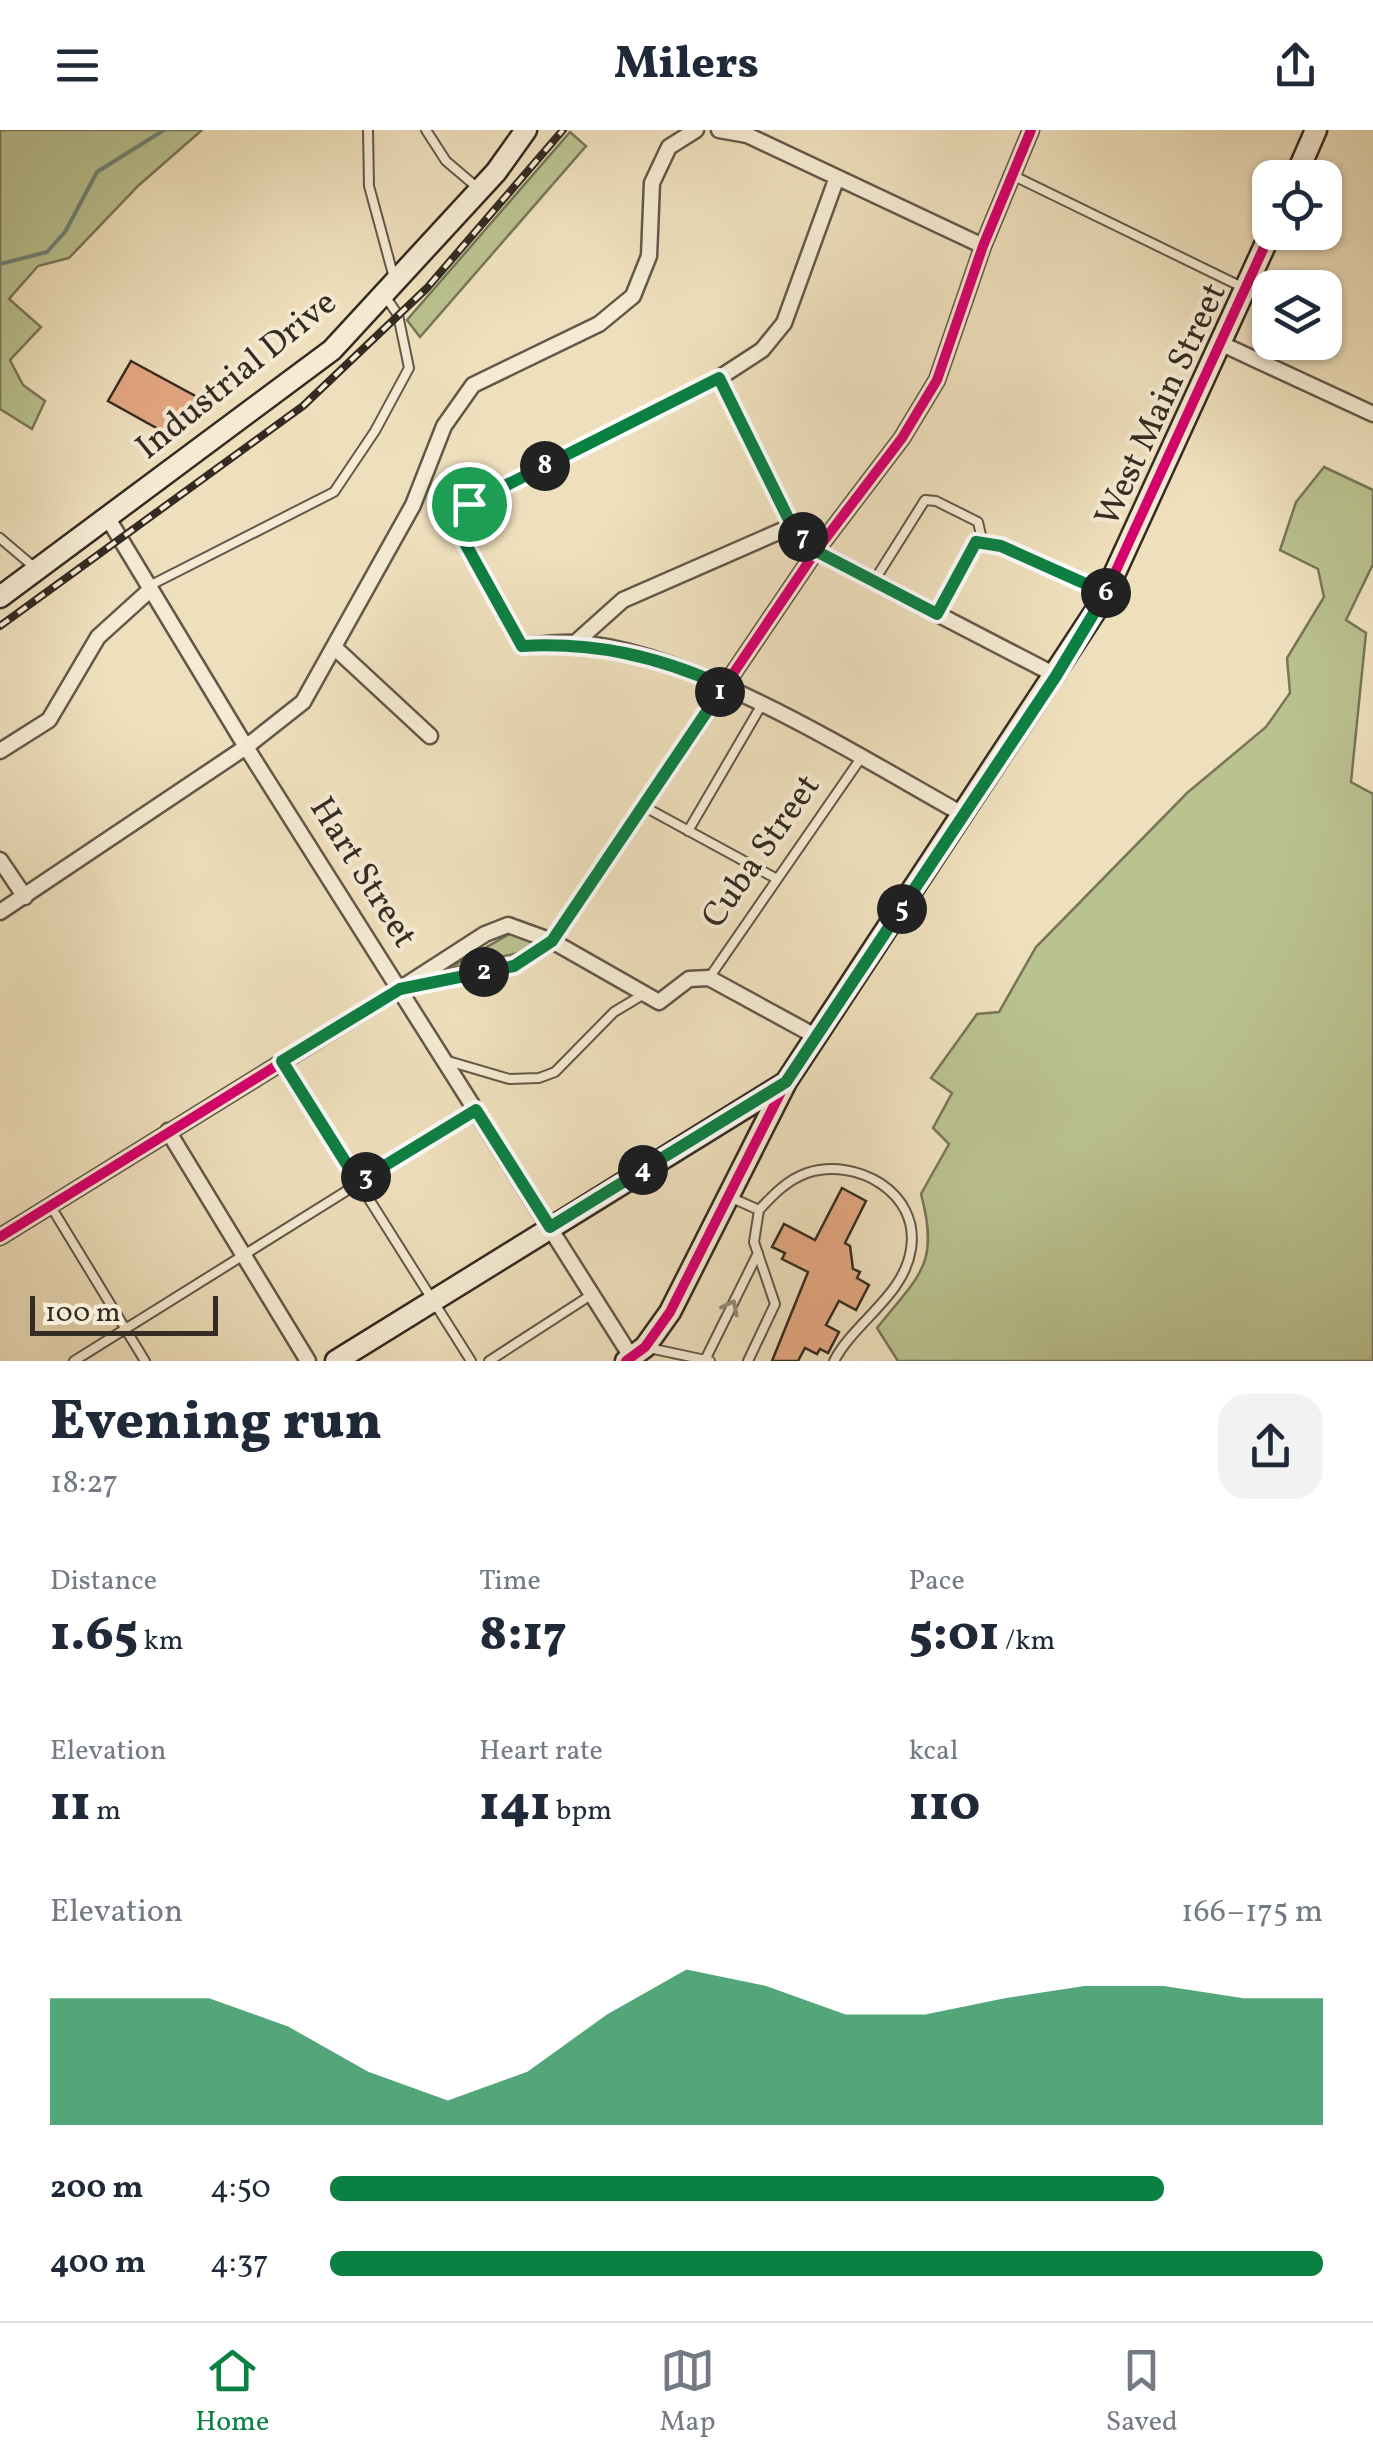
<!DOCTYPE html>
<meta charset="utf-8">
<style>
:root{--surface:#fff;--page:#f2f2f3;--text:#1f2937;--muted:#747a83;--line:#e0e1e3;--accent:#0b8043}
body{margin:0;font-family:Vollkorn,serif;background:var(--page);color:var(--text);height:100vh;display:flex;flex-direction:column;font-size:38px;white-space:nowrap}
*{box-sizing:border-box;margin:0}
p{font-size:32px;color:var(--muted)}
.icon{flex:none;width:55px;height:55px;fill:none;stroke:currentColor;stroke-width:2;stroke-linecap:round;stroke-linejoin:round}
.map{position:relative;height:1231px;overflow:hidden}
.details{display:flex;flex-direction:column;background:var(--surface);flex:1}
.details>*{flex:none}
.tools{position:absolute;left:1252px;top:30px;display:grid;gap:20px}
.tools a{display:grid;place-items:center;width:90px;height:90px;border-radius:20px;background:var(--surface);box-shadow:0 2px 8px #0004;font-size:50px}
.scale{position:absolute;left:30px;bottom:25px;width:188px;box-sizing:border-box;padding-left:10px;border:5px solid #342b22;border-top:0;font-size:28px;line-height:35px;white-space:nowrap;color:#342b22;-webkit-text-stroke:8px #f5ebd4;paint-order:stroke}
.pin{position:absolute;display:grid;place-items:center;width:85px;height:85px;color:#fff;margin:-42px;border:5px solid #fff;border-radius:50%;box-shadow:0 2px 10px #0007}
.km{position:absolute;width:50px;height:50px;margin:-25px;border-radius:50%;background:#222;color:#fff;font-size:28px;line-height:50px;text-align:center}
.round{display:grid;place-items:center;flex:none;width:105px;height:105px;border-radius:30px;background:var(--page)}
.head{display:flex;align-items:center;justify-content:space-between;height:170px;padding:0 50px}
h1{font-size:55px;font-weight:800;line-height:75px}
.stats{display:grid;grid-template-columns:repeat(3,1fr);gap:15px;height:170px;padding:10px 50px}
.stats div{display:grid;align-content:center}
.stats b{font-size:50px;font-weight:800}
.stats small{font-size:28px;font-weight:400}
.stats p{font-size:28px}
.chart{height:280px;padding:20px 50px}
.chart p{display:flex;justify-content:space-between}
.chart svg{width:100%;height:180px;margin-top:10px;fill:var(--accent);opacity:.7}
ul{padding:0 50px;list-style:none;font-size:32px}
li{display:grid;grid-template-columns:160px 120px 1fr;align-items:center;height:75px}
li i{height:25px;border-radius:12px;background:var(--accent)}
header{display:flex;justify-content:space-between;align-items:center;height:130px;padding:0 50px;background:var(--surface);font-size:45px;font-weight:800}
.tab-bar{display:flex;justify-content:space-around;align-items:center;height:140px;border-top:2px solid var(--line);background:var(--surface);font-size:28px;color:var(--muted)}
.tab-bar a{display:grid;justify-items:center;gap:5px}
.tab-bar .current{color:var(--accent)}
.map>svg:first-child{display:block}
.green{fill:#bac290;stroke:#777659;stroke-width:2.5}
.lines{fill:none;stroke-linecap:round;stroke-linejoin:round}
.stream{stroke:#718377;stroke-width:4}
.building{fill:#e5a883;stroke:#342b22;stroke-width:2.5}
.lane-casing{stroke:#635849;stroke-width:12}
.street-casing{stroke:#635849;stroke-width:19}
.secondary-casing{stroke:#342b22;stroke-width:25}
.lane{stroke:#f5ebd4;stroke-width:8}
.street{stroke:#f5ebd4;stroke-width:14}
.secondary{stroke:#f5ebd4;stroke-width:20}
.rail-casing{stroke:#342b22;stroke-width:8}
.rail{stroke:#f5ebd4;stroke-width:4;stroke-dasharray:11;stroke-linecap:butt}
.cycleway-casing{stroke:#f5ebd4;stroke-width:16}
.cycleway{stroke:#d6006c;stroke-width:10}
.oneway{stroke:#948b7b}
.route-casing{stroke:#fff;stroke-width:20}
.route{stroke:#0b8043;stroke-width:12}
.labels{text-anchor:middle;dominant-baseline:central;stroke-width:8;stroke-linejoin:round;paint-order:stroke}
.street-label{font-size:35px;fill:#342b22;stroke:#f5ebd4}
</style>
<header><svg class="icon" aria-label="menu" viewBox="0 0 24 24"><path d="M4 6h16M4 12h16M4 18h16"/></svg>Milers<svg class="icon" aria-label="share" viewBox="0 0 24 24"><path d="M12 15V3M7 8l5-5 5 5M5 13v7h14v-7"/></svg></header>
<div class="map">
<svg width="1373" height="1231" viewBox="0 0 1373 1231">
<rect width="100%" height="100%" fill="#efe0bd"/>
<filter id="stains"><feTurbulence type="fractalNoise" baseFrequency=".002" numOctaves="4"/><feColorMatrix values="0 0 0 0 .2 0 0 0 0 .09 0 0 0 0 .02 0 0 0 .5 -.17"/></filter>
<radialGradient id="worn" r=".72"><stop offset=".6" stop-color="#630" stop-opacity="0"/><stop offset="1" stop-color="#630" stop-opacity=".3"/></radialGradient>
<!-- green -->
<path class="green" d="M0,0H202L139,55L69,128L38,136L9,169L41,197L10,230L23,255L45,271L32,299L0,279Z
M570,2L586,16L420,207L407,190Z
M1324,337L1373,360V434L1346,490L1366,503L1351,652L1373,664V1231H898L877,1198C919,1145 940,1135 921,1064L949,1014L933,998L952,963L931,948L977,884L999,882L1036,817L1187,663L1266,597L1290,563L1287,528L1324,467L1318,439L1280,420L1296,372Z
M513,802L536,813L518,823L448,839Z"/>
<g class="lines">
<!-- stream -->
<path class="stream" d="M0,134L47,122L65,102L97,42L164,0"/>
</g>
<!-- building -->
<path class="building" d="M131,231L210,274L169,305L108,271Z
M842,1058L866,1071L845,1113L850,1116L853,1139L860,1142L857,1148L869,1155L856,1180L839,1171L826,1195L839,1202L828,1223L820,1219L817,1224L805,1218L798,1231H772L808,1142L782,1129L785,1123L772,1117L784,1094L815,1110Z"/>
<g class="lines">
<defs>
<path id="lane" d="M368,0L369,56L394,148
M426,0L446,31L479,59
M1012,45L1242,157
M469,374L719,248
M0,408L34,437
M977,413L1001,416L1102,461
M874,451L925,370L936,371L978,392L981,405L937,484
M149,456L334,362L375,301L409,238L398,185L385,166
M643,676L777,749
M688,701L761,576
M709,848L861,628
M282,931L471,1231
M448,931L509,949L539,948L555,942L614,882L644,864
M732,1068L759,1080L754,1112L775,1174L748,1231
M50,1075L145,1231
M759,1080C773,1065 787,1050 807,1043C856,1027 920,1062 911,1119C904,1166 855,1191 834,1231
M649,1218L710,1231
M705,1230L758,1123
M74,1231L476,980
M489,1231L591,1165"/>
<path id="street" d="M719,0L747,5L983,116
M836,50L784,193L762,220L719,248L792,396L816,421L1057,546
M1222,214L1373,284
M469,374L460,403L522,516C539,515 558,512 575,513C691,519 861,628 964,685
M109,390L246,617L632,1228
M575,513L623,470L792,396
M334,517L430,606
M0,621L49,590L98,507L151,459
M0,730L25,767
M0,782L246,617L303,572L413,375L444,296L473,255L599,194L633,166L649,126L652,53L669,17L696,0
M406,855L485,804L508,795L552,811L659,872L689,849L709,848L817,907
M168,1001L308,1231
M0,1107L400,859L513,836L552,811L816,421L902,308L937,250L983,116L1031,0"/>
<path id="secondary" d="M1295,48L1316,0
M0,467L332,220L496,42L526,0
M336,1231L785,953
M626,1231L645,1217L670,1182L786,952L1102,471L1271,102"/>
</defs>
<!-- lane casing -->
<use href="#lane" class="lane-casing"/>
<!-- street casing -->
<use href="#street" class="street-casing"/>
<!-- secondary casing -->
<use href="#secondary" class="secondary-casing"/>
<!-- lane -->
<use href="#lane" class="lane"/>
<!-- street -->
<use href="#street" class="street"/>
<!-- secondary -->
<use href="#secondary" class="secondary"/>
<defs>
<path id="rail" d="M0,496L303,276L427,158L563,0"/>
</defs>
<!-- rail casing -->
<use href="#rail" class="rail-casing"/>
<!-- rail -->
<use href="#rail" class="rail"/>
<defs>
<path id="cycleway" d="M0,1107L400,859L513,836L552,811L816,421L902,308L937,250L983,116L1031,0
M626,1231L645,1217L670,1182L786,952L1102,471L1271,102"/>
</defs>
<!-- cycleway casing -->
<use href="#cycleway" class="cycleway-casing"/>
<!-- cycleway -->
<use href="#cycleway" class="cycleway"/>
</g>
<!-- one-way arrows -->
<defs><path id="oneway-chevron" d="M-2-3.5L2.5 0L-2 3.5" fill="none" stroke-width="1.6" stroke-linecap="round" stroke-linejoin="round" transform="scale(2.5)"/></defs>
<use class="oneway" href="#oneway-chevron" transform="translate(731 1177) rotate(-63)"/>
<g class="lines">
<defs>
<path id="route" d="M719,248L792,396L816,421L937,484L976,412L1001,416L1106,463L1056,546L786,952L550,1097L476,980L358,1052L282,931L400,859L514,836L552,811L724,556C657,526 595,512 522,516L460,404L469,374Z"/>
</defs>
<!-- route casing -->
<use href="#route" class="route-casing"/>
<!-- route -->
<use href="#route" class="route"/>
</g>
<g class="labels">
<!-- street labels -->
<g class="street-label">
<text transform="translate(237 246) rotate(-39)">Industrial Drive</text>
<text transform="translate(1162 275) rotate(-65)">West Main Street</text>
<text transform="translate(762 722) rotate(-55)">Cuba Street</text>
<text transform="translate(362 743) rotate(58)">Hart Street</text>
</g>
</g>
<rect width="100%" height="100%" filter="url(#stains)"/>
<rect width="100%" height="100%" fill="url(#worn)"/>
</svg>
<div class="tools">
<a><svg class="icon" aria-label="locate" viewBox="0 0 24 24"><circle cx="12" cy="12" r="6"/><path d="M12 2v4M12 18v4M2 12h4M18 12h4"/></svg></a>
<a><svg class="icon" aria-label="layers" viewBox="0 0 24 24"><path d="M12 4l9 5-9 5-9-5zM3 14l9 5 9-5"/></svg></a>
</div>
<div class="scale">100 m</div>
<div class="pin" style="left:469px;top:374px;background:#1e9e55"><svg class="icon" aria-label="arrive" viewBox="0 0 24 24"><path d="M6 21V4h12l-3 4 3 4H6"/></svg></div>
<b class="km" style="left:720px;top:562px">1</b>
<b class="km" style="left:484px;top:842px">2</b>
<b class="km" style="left:366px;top:1047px">3</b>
<b class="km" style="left:643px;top:1040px">4</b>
<b class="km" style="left:902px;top:779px">5</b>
<b class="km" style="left:1106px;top:463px">6</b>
<b class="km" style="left:803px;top:407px">7</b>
<b class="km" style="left:545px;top:336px">8</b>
</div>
<section class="details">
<div class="head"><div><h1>Evening run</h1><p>18:27</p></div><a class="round"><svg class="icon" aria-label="share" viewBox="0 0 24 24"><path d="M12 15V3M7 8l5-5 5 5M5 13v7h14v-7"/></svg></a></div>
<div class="stats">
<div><p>Distance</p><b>1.65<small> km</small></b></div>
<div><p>Time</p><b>8:17</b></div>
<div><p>Pace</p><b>5:01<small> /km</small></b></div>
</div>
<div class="stats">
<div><p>Elevation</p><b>11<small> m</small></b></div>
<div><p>Heart rate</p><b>141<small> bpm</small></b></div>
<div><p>kcal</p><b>110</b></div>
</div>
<div class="chart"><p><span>Elevation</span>166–175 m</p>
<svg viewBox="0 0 160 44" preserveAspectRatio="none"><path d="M0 44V13L10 13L20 13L30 20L40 31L50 38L60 31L70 17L80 6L90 10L100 17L110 17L120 13L130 10L140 10L150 13L160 13V44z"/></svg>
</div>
<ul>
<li><b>200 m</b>4:50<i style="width:84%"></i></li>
<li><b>400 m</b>4:37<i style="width:100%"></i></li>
</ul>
</section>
<nav class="tab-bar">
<a class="current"><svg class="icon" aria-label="home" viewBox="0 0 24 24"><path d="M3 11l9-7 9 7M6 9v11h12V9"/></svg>Home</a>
<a><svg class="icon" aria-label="map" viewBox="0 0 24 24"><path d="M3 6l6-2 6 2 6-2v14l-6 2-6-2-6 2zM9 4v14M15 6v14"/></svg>Map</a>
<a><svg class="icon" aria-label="saved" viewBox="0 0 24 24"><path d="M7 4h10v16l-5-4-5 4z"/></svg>Saved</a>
</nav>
